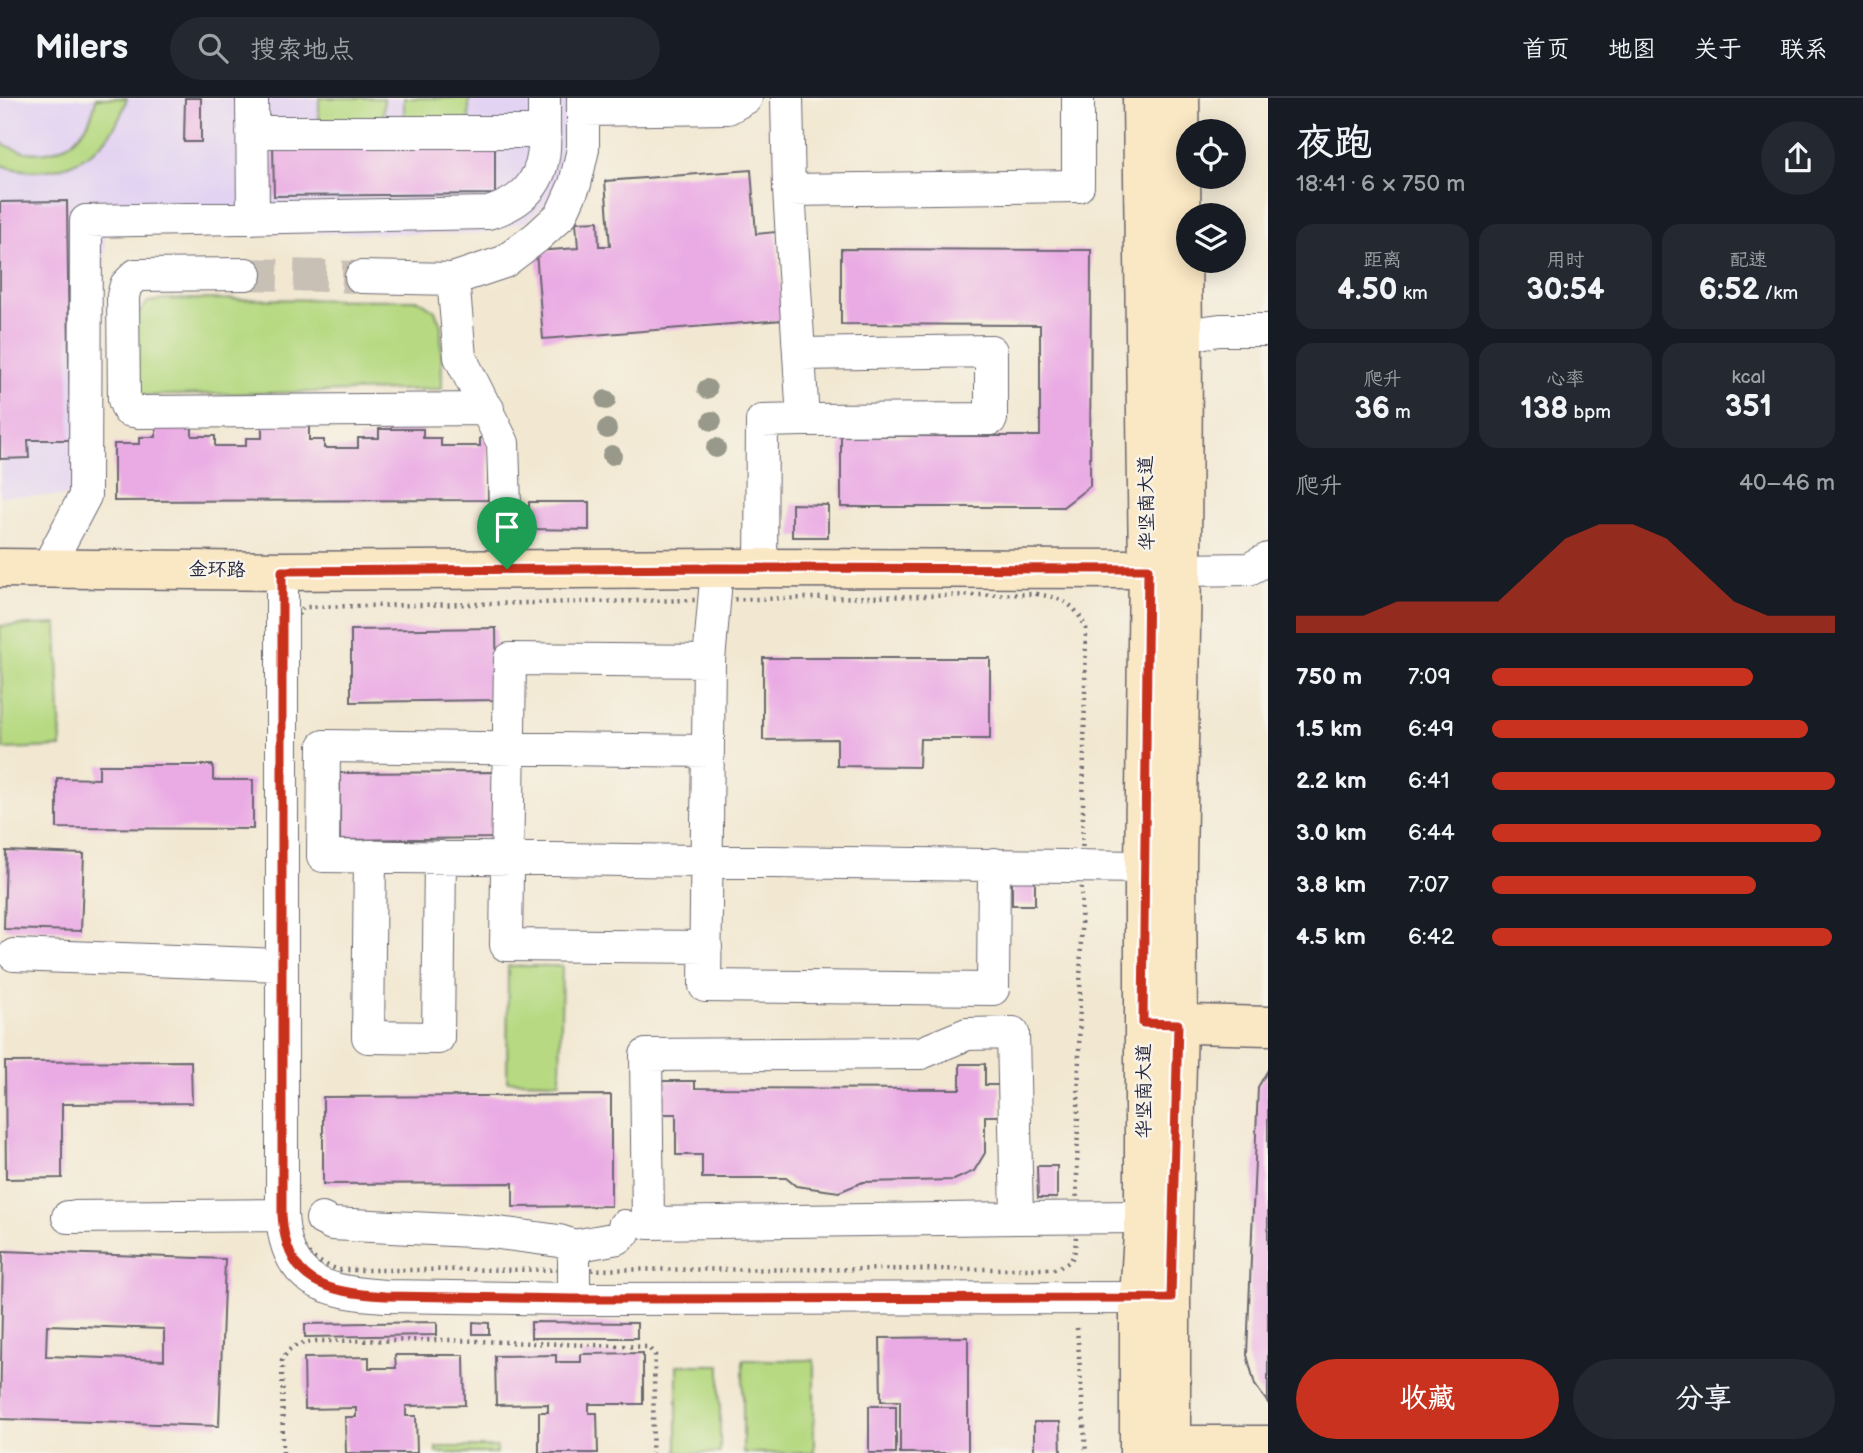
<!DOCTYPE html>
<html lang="zh">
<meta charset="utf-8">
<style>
:root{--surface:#171b24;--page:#242831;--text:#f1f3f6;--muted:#9ea1a6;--line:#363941;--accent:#c8321e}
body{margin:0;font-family:"Balsamiq Sans","LXGW WenKai TC",sans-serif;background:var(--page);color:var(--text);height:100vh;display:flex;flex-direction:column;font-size:26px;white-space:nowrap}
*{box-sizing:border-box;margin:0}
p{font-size:23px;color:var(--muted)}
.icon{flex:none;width:38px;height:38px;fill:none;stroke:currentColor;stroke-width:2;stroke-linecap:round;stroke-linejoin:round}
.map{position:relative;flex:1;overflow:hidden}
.side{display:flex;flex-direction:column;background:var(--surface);width:595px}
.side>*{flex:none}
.tools{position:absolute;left:1176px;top:21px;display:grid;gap:14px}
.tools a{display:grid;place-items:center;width:70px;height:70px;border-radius:50%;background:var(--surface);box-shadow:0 4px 18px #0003;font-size:35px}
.pin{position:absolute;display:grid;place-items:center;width:60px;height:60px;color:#fff;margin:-72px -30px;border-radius:50% 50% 50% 0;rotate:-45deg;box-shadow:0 0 7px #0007}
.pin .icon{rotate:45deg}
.round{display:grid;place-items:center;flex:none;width:74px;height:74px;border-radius:37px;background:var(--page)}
.headline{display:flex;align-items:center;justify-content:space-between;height:119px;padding:0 28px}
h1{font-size:38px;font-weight:600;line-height:52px}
.stats{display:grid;grid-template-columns:repeat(3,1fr);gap:10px;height:119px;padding:7px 28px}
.stats div{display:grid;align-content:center;border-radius:18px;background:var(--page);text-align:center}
.stats b{font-size:30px;font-weight:600}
.stats small{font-size:19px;font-weight:400}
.stats p{font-size:19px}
.chart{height:196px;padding:14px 28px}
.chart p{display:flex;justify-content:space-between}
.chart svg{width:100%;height:126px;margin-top:7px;fill:var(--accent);opacity:.7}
.cta{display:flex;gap:14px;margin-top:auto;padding:14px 28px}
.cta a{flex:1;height:80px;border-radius:42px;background:var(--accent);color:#fff;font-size:28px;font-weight:600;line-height:80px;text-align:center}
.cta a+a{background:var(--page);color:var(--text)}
ul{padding:0 28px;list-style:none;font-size:23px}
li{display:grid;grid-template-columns:112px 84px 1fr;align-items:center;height:52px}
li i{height:18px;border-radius:9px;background:var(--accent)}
header{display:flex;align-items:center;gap:42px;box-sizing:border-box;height:98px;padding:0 35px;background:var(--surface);border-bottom:2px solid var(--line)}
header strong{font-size:33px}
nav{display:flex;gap:38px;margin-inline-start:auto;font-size:24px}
.search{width:490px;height:63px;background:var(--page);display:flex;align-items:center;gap:18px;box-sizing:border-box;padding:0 24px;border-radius:38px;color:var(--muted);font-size:26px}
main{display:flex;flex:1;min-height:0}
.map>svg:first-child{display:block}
.built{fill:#e3d3f2}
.green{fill:#b6d981;stroke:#6c7e5e;stroke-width:2}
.building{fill:#eaabe4;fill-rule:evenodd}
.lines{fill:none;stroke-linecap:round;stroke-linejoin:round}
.street-tunnel{stroke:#c8c0b4;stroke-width:32;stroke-dasharray:32 16;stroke-linecap:butt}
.street-casing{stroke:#6b6770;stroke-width:34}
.secondary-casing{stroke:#6b6770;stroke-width:41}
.path{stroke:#6b6770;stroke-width:4.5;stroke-dasharray:2 5;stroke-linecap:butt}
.street{stroke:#fff;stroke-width:32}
.secondary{stroke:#fae7c3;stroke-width:38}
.tree{fill:#98998a}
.route-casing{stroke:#fff;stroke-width:14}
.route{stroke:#c8321e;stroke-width:9}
.labels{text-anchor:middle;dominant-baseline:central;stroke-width:5;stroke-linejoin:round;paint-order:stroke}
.street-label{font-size:19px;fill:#22223b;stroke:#f7f3e8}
</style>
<header>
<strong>Milers</strong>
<div class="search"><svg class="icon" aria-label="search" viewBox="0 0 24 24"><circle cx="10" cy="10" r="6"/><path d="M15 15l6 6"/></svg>搜索地点</div>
<nav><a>首页</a><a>地图</a><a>关于</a><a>联系</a></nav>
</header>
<main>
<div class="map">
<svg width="1268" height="1355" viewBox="0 0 1268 1355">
<rect width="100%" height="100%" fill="#f7f3e8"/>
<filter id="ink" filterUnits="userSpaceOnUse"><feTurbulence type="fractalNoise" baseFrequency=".0143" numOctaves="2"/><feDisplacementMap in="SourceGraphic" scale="14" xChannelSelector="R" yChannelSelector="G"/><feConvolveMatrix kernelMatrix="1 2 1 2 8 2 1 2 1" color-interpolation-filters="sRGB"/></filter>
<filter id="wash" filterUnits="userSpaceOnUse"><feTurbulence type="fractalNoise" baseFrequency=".00686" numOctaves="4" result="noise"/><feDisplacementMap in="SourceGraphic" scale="28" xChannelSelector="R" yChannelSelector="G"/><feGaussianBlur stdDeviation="1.57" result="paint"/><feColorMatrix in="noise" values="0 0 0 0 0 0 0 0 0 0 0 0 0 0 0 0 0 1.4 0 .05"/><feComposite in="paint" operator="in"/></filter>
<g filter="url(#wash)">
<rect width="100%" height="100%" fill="#f2e8d2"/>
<!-- built -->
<path class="built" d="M0,0H568V44L565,70L554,97L528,123L477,136L105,134L99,398H0Z"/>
<!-- green -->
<path class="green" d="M96,0H127C110,59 58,85 0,67V44C42,69 89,49 96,0Z
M319,0H384L383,23H319Z
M404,0H469V23L404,22Z
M168,201L419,202L435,213L441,227L442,291L136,298V219L148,204Z
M57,526L61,649L3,651L0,528Z
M508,868H562L560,984L507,983Z
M743,1262H814V1355H743Z
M677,1267H720V1355H677Z
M436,1349H497V1355H436Z"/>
<g id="blocks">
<!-- building -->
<path class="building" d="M185,0H201V44H184Z
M495,44V96L274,98L273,46Z
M751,72L756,136L776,134L783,222L543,241L536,153L578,150L576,124L598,123L599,148H610L605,83Z
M67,103L70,342H28L29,360L0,361V104Z
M841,151L1091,152L1090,388L1063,409H841V338H1040V227L841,226Z
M262,326H309V342H324V350H358V340H379V331H423V340H441V348H480V340H488V402L114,403V346H139V339H156V328H192V338H215V348H246V340H262Z
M529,404H589V432L529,431Z
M792,406L828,407V439H792Z
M496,530L497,602L351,604V532Z
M763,560H990V641H920L919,669L837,668V641L763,642Z
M99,667H213V682H253V731L57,730V680L99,681Z
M493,674L494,740L340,742V675Z
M6,753L84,756L81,833L4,831Z
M1012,779H1035V807H1012Z
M191,963L192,1005L62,1006V1080L6,1081L5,964Z
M960,966H985V987H1000V1018H985V1055L974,1073L954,1082L863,1084L839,1094L796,1088L786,1080H702V1057H676V1016H662V983H695V990L960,991Z
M1268,972V1305L1255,1287L1247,1257L1258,989Z
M611,997V1108L513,1109V1085L323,1086V999Z
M1037,1068H1057V1100H1038Z
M3,1153L225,1161L219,1328L0,1321ZM47,1227L164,1231V1262L46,1258Z
M437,1224V1237L305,1239V1226Z
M473,1224L489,1225V1236H473Z
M531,1224L637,1225V1240H531Z
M968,1239V1355H900V1303H881L880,1240Z
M643,1255V1306H589V1315H597L598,1355H539V1314H548V1306L496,1307L495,1258L556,1257V1264H581V1256Z
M395,1257H464L465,1307L406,1308V1318H416L417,1355H346L345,1319H356V1310L305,1311L304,1260L369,1259V1270H396Z
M869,1308H896V1355H869Z
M1034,1324H1060L1061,1355H1034Z"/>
</g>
</g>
<g filter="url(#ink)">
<use href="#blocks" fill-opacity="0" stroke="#6b6770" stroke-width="2"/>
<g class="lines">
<!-- street-tunnel -->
<path class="street-tunnel" d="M246,176L361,179"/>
<defs>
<path id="street" d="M252,0L253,120
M584,12L728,10L746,0
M252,34H544V0
M789,92L1078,88V0
M246,176L136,177L126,187L123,198L124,302L128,312L139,314L488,311
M361,179L453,181
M1183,237L1220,232H1268
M800,256L991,253V321L803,322
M47,470L85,398L86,123L488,115C529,103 547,77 544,34
M717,470L709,563L705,888L993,891L994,766
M761,470L762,323L803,322L789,92L787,0
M507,471L503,345L460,259L453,181L504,164L537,139L561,117L575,86L583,51V0
M1182,472L1249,471L1268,461
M282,473V1117C286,1185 325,1194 385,1198L574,1201L1164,1200
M708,653L324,648L323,758L1144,769
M370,758L368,939L438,940L440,759
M706,849L506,847L510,561L709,563
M14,857L282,867
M68,1119L282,1117
M1017,1120L1013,935L967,936L921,955L646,957L648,1125L1017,1120L1144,1119
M322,1121L332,1126L491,1134L559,1143L574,1148V1201
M574,1148L618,1140L624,1135V1128"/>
<path id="secondary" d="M0,470L282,473L717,470L1148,471
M1153,925L1268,928
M1172,1347H1268
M1139,1355V1201L1144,1119V769L1148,471L1142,0
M1171,1355V1200L1178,926L1177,767L1182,472L1183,237L1180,0"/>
</defs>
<!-- street casing -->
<use href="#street" class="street-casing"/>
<!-- secondary casing -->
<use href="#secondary" class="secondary-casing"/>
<!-- path -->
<path class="path" d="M1037,496C1064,501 1074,505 1086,530L1076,1137C1075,1157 1076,1163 1055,1171L339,1172C297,1157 298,1146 296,1105V525L299,514L304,509Z
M1077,1230L1086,1355
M283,1355L282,1263C289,1247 301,1245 317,1243L451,1242L648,1249L655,1257L652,1355"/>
<!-- street -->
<use href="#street" class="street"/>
<!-- secondary -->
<use href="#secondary" class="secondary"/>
</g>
<!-- trees -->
<g class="tree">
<circle cx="707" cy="291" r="10"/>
<circle cx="606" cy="302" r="10"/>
<circle cx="712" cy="323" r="10"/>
<circle cx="607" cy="331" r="10"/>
<circle cx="716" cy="350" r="10"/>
<circle cx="612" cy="357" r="10"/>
</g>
</g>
<g class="lines" filter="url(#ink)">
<defs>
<path id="route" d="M717,470L1148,471L1143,925L1178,926L1171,1200L574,1201L385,1198C325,1194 286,1185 282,1117V473Z"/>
</defs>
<!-- route casing -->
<use href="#route" class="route-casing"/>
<!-- route -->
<use href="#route" class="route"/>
</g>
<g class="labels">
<!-- street labels -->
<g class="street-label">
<text transform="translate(1147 405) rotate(-91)">华坚南大道</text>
<text transform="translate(217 472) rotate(1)">金环路</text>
<text transform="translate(1144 993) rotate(-90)">华坚南大道</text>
</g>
</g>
</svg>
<div class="tools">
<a><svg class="icon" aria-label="locate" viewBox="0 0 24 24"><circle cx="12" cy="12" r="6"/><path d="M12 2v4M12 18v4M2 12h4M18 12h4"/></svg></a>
<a><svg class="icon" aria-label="layers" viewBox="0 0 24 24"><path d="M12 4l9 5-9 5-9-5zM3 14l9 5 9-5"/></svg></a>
</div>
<div class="pin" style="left:507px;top:471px;background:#1e9e55"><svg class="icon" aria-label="arrive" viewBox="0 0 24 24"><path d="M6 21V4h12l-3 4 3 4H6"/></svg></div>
</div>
<section class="side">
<div class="headline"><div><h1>夜跑</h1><p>18:41 · 6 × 750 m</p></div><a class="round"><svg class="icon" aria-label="share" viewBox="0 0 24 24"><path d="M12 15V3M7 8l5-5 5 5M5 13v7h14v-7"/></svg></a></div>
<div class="stats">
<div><p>距离</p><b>4.50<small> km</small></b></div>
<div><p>用时</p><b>30:54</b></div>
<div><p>配速</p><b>6:52<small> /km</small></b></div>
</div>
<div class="stats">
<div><p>爬升</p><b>36<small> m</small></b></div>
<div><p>心率</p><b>138<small> bpm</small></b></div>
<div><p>kcal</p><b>351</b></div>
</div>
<div class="chart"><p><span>爬升</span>40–46 m</p>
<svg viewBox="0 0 160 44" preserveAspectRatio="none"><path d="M0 44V38L10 38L20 38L30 33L40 33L50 33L60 33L70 22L80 11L90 6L100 6L110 11L120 22L130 33L140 38L150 38L160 38V44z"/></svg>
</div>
<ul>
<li><b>750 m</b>7:09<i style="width:76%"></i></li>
<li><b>1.5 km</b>6:49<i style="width:92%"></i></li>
<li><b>2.2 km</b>6:41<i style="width:100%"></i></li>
<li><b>3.0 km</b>6:44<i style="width:96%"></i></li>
<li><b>3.8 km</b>7:07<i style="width:77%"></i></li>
<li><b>4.5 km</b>6:42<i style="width:99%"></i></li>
</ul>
<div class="cta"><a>收藏</a><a>分享</a></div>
</section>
</main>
